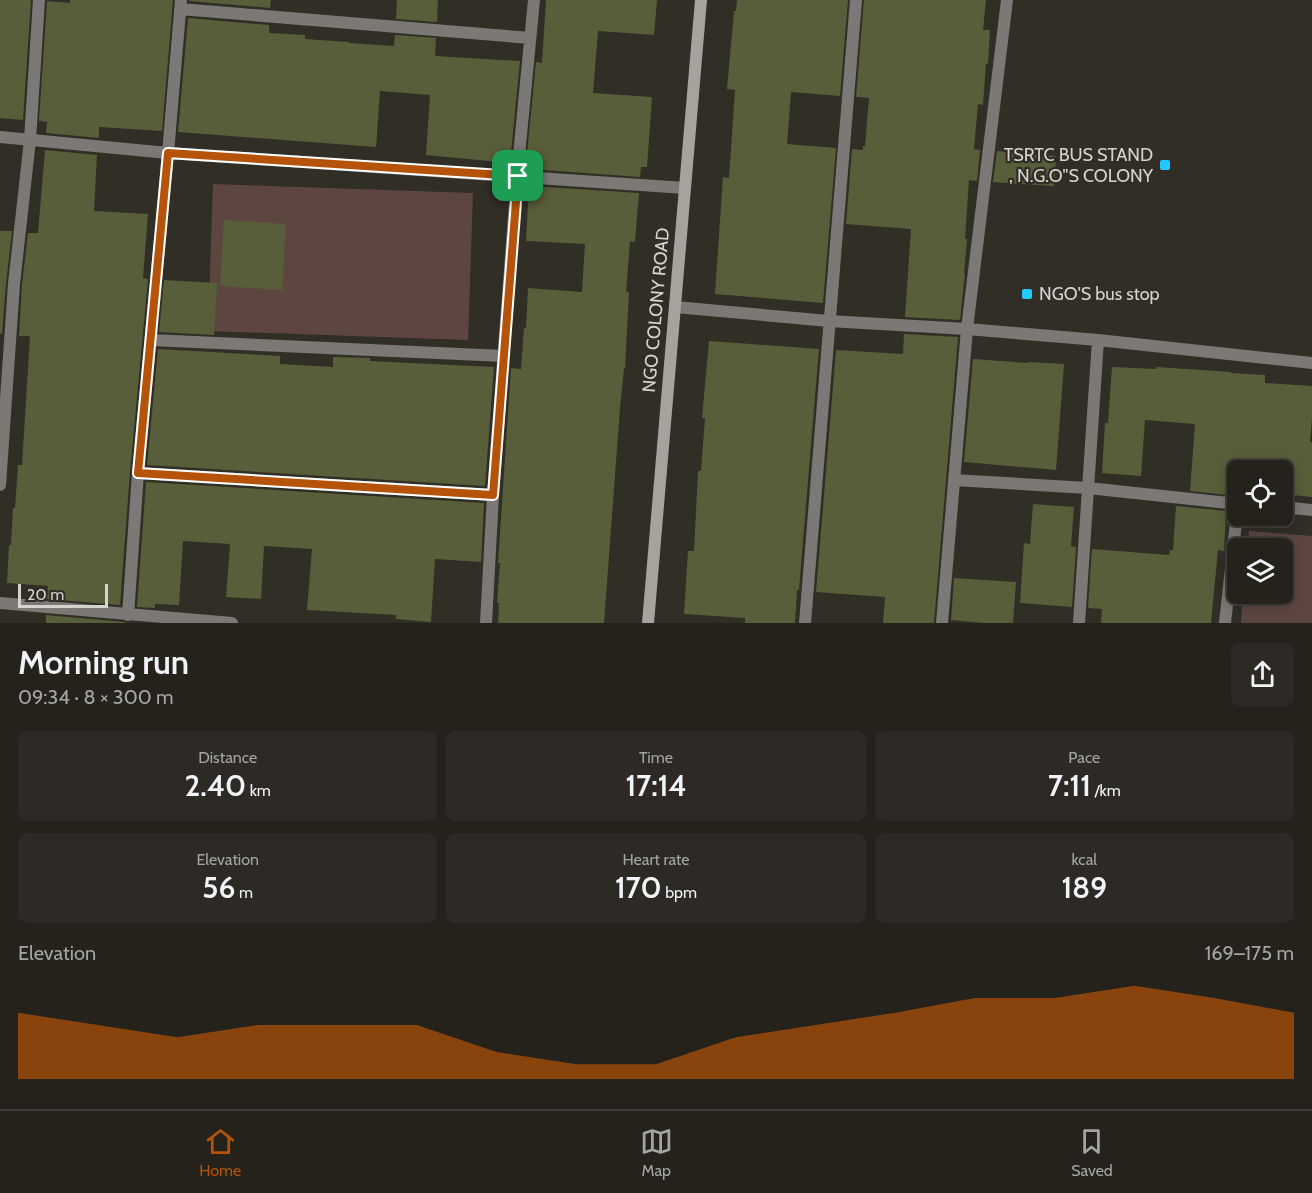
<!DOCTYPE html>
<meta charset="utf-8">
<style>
:root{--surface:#25221c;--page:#2d2a25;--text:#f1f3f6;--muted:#a3a4a3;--line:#423f3b;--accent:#b45309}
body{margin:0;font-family:Cabin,sans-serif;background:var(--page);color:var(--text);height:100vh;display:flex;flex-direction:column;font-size:22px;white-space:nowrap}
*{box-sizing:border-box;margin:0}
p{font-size:20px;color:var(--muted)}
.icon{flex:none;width:33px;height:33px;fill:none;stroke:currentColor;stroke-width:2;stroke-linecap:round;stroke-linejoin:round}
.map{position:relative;height:623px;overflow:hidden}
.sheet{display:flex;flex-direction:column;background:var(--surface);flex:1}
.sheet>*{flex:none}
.buttons{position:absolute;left:1227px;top:460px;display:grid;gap:12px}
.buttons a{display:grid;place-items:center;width:66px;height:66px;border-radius:9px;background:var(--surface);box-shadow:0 3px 15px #0003,0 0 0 2px var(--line);font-size:30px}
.scale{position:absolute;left:18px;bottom:15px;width:90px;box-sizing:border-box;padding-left:6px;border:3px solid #d5d3ce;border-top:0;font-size:16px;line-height:21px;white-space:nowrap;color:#d5d3ce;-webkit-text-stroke:4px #312e26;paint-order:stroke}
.pin{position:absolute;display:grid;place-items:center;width:51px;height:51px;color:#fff;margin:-26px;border-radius:12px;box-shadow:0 3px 9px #0006}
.round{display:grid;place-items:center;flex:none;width:63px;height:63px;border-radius:9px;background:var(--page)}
.head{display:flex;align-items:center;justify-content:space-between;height:102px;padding:0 18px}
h1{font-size:33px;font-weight:600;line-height:45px}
.figures{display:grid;grid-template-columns:repeat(3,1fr);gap:9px;height:102px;padding:6px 18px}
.figures div{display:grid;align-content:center;border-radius:9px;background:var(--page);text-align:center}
.figures b{font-size:30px;font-weight:600}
.figures small{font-size:16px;font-weight:400}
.figures p{font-size:16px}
.chart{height:168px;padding:12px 18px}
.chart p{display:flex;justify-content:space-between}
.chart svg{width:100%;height:108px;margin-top:6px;fill:var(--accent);opacity:.7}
.dock{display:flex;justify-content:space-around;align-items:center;height:84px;border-top:2px solid var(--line);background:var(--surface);font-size:16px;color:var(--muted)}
.dock a{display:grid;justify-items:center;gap:3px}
.dock .on{color:var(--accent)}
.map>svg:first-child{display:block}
.green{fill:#5e4640}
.building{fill:#585e3a}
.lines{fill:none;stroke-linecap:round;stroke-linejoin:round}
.street{stroke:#7b7875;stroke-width:12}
.secondary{stroke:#a7a29d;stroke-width:12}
.route-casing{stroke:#fff;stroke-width:12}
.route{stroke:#b45309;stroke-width:8}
.poi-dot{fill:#22c9fe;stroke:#312e26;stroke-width:2}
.labels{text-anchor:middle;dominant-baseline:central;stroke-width:4.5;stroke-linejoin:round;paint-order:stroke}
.poi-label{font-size:18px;fill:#d5d3ce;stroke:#312e26;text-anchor:end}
.street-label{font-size:18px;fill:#d5d3ce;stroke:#312e26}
</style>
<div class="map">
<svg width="1312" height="623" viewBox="0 0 1312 623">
<rect width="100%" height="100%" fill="#312e26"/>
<!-- green -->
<path class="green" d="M213,184L473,193L468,340L208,331Z
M1249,531L1312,536V623H1241L1243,594H1282V549H1248Z"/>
<!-- building -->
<path class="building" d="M0,0H31L23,120L0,118Z
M70,0H173L162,131L99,127V138L46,133L47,122L39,121L47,1L70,3Z
M189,0H271L270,8L189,1Z
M397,0H438L437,22L396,19Z
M546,0H657L654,35L598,31L593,93L652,97L647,167H641L640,177L530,169L531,164H526L536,62L542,63Z
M737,0H848L840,96L791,92L787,144L836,148L823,303L715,294L723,177L729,178L735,90L727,89L734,11H736Z
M864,0H986L983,30H990L988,64L986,63L983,105L978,104L974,149L980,150L977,181L969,180L965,239H967L964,273H965L960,320L905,317L911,229L846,224L852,149L863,150V146H865L869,98L856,97Z
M188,18L269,25V32L270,33L305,35V39L349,42V43L394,46L395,35L436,38L435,56L520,61L510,163L426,155L430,95L380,91L376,147L178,132Z
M45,150L97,155L94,211L148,214L143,278L148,279L130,472L120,605L47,599L48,586L7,583L9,545H11L13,508H15L18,465H22L30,336H19L22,285L28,233H38Z
M997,151L1056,156L1054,186L993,182Z
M529,186L639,193L635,242L630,241L626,292H629L625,369L624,368L620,408L604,623H498L499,603H497L500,563H498L511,368L521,369L524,328H526L528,288L582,292L585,244L526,241Z
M224,220L286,224L282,290L220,286Z
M0,231H12L6,283L2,334H0Z
M164,280L217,283L214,335L159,332Z
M904,334L958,337L934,623H883L885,597L816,592L836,350L903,354Z
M709,341L819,349L799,590H797L795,623H745V618L684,614L688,551H694L698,471H701L705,418H702Z
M158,349L280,356V364L333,367V357L370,358V361L494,367L485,486L147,465Z
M973,359L1028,363V362L1064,364L1056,470L964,462Z
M1112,367L1156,369V367L1231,372V373L1265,375V383L1312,386V418L1310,442H1312V497L1282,494V471H1238V487L1228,486V495L1190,491L1195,424L1145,420L1141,476L1102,473L1105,423H1108Z
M146,482L484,503L481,562L435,559L431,622L396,619V615L307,610L312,549L264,546L261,599L226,597L230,544L183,541L179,605L155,604V608L137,607Z
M1033,504L1074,507L1071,546L1076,547L1072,607L1020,603L1024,543L1030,544Z
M1176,506L1226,511L1224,551L1218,550L1211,623H1101L1102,609L1088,608L1092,549L1169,555L1170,550H1173Z
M954,578L1016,582L1013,623H984L951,620Z
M46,615L124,622L127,623H46Z"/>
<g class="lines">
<!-- street -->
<path class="street" d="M180,9L530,38
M0,137L168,153L685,188
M675,307L829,321L967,329L1098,340L1312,363
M151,340L504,356
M138,473L493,495
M954,480L1088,488L1238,504
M0,485L14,284L30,140L39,0
M1282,507L1312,510
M0,603L232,623
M128,615L138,473L168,153L181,0
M486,623L493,495L517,176L534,0
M805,623L856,0
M942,623L967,329L1007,0
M1079,623L1098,340
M1225,623L1238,504"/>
<!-- secondary -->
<path class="secondary" d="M648,623L701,0"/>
</g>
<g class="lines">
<defs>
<path id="route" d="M168,153L518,176L493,495L138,473Z"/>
</defs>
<!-- route casing -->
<use href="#route" class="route-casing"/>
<!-- route -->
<use href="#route" class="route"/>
</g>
<!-- markers -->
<g class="poi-dot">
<rect x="1159" y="159" width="12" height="12" rx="3"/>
<rect x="1021" y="288" width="12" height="12" rx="3"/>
</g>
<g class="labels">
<!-- poi labels -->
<g class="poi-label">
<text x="1153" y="155">TSRTC BUS STAND<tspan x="1153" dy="21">, N.G.O"S COLONY</tspan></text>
<text x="1039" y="294" text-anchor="start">NGO'S bus stop</text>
</g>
<!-- street labels -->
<g class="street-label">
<text transform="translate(656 310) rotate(-85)">NGO COLONY ROAD</text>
</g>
</g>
</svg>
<div class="buttons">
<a><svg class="icon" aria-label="locate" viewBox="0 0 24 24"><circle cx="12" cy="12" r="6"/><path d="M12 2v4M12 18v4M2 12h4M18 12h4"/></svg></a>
<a><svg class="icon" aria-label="layers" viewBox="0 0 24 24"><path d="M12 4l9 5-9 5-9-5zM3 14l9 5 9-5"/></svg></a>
</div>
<div class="scale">20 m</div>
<div class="pin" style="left:518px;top:176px;background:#1e9e55"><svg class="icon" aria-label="arrive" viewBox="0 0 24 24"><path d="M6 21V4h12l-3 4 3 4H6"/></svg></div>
</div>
<section class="sheet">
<div class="head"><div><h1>Morning run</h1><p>09:34 · 8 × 300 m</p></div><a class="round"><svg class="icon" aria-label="share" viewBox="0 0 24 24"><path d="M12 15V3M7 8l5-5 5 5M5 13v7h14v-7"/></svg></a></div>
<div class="figures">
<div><p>Distance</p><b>2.40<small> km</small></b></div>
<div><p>Time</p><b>17:14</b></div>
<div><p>Pace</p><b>7:11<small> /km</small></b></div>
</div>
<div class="figures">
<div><p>Elevation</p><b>56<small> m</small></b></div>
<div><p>Heart rate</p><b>170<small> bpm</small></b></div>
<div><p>kcal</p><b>189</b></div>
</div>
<div class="chart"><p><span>Elevation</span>169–175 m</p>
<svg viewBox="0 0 160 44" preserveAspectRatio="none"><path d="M0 44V17L10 22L20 27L30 22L40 22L50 22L60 33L70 38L80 38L90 27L100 22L110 17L120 11L130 11L140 6L150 11L160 17V44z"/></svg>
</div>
</section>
<nav class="dock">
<a class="on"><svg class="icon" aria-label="home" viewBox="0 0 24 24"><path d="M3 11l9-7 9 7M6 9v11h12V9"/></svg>Home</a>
<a><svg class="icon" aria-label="map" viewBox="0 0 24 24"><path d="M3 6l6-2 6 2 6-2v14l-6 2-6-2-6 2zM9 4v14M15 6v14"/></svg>Map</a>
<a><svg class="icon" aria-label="saved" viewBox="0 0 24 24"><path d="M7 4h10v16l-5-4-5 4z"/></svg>Saved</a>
</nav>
